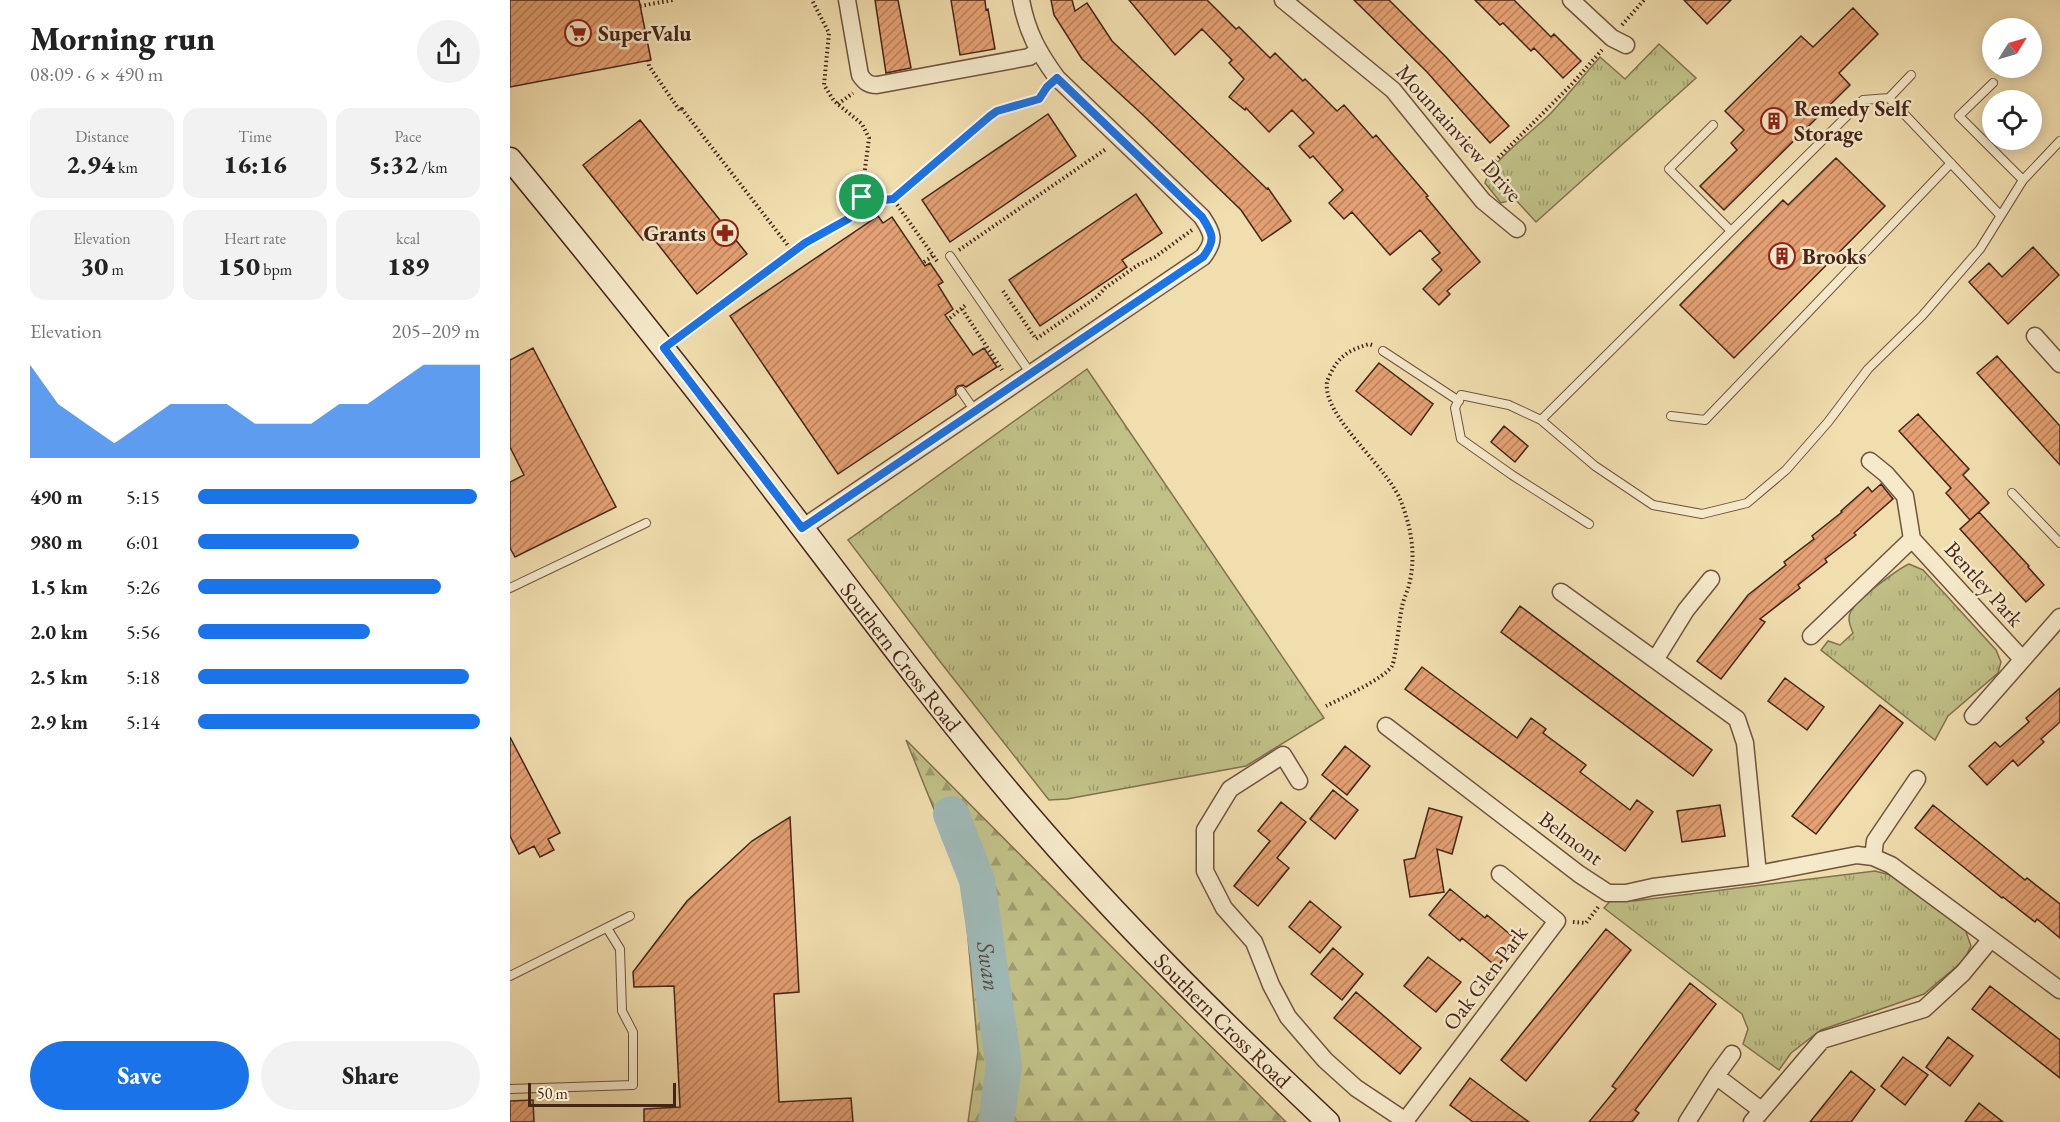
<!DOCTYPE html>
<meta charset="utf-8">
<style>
:root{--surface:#fff;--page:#f2f2f2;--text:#222;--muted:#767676;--accent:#1a73e8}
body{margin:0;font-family:"EB Garamond",serif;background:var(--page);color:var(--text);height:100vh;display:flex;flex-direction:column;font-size:22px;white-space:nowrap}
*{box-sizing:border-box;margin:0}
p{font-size:20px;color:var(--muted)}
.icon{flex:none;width:33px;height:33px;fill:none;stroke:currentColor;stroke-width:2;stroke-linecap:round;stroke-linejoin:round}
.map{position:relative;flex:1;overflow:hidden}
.sheet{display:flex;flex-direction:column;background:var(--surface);width:510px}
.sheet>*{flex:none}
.needle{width:39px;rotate:53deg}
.fabs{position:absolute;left:1472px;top:18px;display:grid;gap:12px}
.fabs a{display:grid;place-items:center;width:60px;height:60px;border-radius:50%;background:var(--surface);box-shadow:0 3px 15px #0003;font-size:30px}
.scale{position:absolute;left:18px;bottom:15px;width:148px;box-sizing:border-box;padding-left:6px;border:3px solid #45251a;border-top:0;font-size:16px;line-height:21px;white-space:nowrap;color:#45251a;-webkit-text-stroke:4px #f6eacb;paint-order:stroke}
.pin{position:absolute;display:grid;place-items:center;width:51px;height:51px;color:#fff;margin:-26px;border:3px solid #fff;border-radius:50%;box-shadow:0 2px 6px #0007}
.round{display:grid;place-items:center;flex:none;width:63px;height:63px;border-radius:32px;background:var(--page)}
.head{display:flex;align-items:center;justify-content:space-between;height:102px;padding:0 30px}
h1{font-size:33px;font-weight:800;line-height:45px}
.figures{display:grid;grid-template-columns:repeat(3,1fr);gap:9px;height:102px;padding:6px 30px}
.figures div{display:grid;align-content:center;border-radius:15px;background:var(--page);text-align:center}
.figures b{font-size:26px;font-weight:800}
.figures small{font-size:16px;font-weight:400}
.figures p{font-size:16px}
.chart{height:168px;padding:12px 30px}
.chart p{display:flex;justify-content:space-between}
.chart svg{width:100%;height:108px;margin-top:6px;fill:var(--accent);opacity:.7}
.action{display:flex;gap:12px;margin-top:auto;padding:12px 30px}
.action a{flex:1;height:69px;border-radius:36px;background:var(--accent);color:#fff;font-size:24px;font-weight:800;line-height:69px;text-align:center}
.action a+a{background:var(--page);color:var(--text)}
ul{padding:0 30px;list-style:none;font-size:20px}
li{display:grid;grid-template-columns:96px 72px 1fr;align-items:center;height:45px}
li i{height:15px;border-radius:8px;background:var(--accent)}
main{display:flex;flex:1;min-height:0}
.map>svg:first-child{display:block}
.grass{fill:url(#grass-tufts);stroke:#827250;stroke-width:1.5}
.forest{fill:url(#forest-firs);stroke:#827250;stroke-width:1.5}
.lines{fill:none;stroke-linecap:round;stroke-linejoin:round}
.river{stroke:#9fb9b6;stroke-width:36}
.building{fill:url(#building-hatch);stroke:#45251a;stroke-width:1.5}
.lane-casing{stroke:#70533f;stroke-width:10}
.street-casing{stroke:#70533f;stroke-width:19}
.secondary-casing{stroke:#45251a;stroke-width:25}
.path{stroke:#45251a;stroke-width:4;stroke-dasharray:1.5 3;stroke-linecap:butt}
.lane{stroke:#f6eacb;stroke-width:8}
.street{stroke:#f6eacb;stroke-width:16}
.secondary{stroke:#f6eacb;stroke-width:22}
.route-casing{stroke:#fff;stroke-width:12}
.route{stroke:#1a73e8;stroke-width:8}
.labels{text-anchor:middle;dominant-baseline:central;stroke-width:5;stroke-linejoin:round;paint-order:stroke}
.poi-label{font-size:22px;font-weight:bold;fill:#45251a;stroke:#f6eacb;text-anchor:start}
.street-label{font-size:22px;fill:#45251a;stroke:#f6eacb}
.water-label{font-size:24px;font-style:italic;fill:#5c4a41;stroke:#f6eacb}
</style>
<main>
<section class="sheet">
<div class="head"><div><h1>Morning run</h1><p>08:09 · 6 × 490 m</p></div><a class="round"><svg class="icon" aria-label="share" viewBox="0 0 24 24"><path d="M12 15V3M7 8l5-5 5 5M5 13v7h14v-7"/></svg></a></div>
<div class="figures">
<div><p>Distance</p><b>2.94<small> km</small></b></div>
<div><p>Time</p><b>16:16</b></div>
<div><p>Pace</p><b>5:32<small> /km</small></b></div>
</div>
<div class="figures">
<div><p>Elevation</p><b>30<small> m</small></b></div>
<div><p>Heart rate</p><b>150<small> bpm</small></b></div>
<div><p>kcal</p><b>189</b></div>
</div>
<div class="chart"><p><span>Elevation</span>205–209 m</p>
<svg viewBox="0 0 160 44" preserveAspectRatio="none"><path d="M0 44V6L10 22L20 30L30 38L40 30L50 22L60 22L70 22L80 30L90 30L100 30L110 22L120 22L130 14L140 6L150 6L160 6V44z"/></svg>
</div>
<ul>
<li><b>490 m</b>5:15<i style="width:99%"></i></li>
<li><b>980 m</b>6:01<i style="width:57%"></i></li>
<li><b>1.5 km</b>5:26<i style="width:86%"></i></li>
<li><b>2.0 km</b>5:56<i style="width:61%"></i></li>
<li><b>2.5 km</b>5:18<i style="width:96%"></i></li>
<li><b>2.9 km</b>5:14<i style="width:100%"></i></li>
</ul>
<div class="action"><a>Save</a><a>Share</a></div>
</section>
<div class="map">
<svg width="1550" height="1122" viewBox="0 0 1550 1122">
<defs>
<pattern id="grass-tufts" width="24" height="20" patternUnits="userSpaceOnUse" patternTransform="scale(1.5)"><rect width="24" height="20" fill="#c0c087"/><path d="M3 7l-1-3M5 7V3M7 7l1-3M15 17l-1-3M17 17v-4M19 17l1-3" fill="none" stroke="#9e9c6e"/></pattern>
<pattern id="forest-firs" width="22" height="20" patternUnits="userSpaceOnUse" patternTransform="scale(1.5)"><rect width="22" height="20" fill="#c0c087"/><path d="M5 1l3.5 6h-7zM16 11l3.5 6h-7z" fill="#9e9c6e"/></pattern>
<pattern id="building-hatch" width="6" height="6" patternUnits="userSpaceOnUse" patternTransform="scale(1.5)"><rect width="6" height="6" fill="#e5a173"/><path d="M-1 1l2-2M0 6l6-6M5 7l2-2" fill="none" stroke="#bb835e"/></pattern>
</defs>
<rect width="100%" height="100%" fill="#f1deaf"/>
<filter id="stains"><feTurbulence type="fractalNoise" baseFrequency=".00333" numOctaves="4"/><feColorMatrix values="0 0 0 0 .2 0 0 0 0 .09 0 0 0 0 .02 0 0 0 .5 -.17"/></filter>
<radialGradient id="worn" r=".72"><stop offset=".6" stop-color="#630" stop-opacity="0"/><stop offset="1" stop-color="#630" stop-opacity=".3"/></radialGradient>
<!-- grass -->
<path class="grass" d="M1149,44L1186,78L1026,222L1005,199L991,203L975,183C980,161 1024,131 1041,113C1058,95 1074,75 1090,57L1115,79Z
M577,369L814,718L736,766L557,799L539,800L428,659L338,540Z
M1399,564L1413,570L1486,650L1491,662L1488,673L1438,716L1425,740L1311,650L1318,641L1330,645L1343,633C1340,626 1337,618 1341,611C1346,600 1388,569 1399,564Z
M1365,871L1380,875L1407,892L1455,929L1461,946L1454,960L1414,994L1311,1030L1281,1053L1269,1070L1233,1044L1238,1029L1232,1014L1094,908L1103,898L1124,901Z"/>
<!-- forest -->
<path class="forest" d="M396,740L776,1122H458L468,1051L453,881Z"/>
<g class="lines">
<!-- river -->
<path class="river" id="s1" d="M441,814L467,880L494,1066L486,1122"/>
</g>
<!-- building -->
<path class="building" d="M0,0H129L141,60L0,87Z
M365,0H388L401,68L376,73Z
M441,0H475L476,10L478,9L485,49L450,55Z
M541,0H562L565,11L577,3L602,41L757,189L758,188L781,221L752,241L731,210L633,115L572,59L544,15Z
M619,0H697L726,29L729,27L760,58L765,53L793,81L795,79L827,111L834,105L863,138L866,135L918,196L916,197L970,262L937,291L940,294L929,305L913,289L932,270L922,259L930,253L910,230L880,255L842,212L834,219L819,203L833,190L803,156L800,158L789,146L804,133L782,110L759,132L736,108L735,110L719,97L734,79L719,63L722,60L692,29L665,55Z
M844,0H879L936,57L999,126L980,143L917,72Z
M965,0H1004L1041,37L1044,34L1071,61L1053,78L1024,48L1021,51L993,23L990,25Z
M1174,0H1221L1197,24Z
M1343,8L1368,34L1329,73L1340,85L1214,210L1190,186L1227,150L1221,143L1234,130L1215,111L1291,36L1303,47Z
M538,114L566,156L440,242L412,200Z
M130,120L237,254L187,294L140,234L133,240L73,165Z
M1326,158L1375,206L1224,358L1170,305L1273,200L1278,205Z
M626,194L652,233L612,260L617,267L530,326L499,280Z
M368,216L373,223L382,217L415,266L420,263L433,282L428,285L443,309L435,315L463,355L474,348L487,367L456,387L453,385L448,386L445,389L446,395L328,474L220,316Z
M1523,247L1549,275L1498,324L1459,282L1479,263L1492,277Z
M23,348L106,507L5,557L0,548V482L14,475L0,447V360Z
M1487,356L1550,426V465L1467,373Z
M869,363L923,404L901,435L846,391Z
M1408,414L1459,469L1453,475L1479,503L1460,520L1436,493L1441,488L1389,431Z
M994,426L1018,446L1005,462L981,442Z
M1371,484L1383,499L1344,533L1346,535L1315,559L1317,562L1288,585L1290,588L1250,619L1255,622L1211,679L1187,661L1238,595L1276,565L1274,562L1304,539L1302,536L1332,512L1331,511L1358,487L1362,492Z
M1469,512L1519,566L1518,567L1534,585L1516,602L1450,529Z
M1010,606L1202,750L1183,776L991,632Z
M912,667L1007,738L1021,718L1036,729L1033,733L1076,765L1070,772L1120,810L1127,800L1143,812L1115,851L895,689Z
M1275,678L1314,707L1297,730L1258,701Z
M1550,688V722L1531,739L1534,742L1508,766L1503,760L1477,785L1459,766L1485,742L1490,747L1519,722L1516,718Z
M1370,705L1393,723L1306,834L1282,816Z
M0,737L50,833L38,839L44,850L30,857L24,846L9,854L0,836Z
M835,746L860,766L837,795L812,775Z
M823,790L848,810L825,839L800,819Z
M771,802L796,822L767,858L779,868L748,906L724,886L760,841L748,831Z
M1210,805L1215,836L1172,842L1167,811Z
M1423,805L1515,880L1517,878L1550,904V938L1527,919L1525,922L1493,897L1492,898L1405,828Z
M919,808L952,817L942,854L927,849L934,892L900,897L894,860L905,858Z
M280,817L289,992L264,994L269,1102L341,1098L343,1122H134V1109L170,1107L164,986L124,987L123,972L177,901L242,841Z
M940,889L975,918L977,915L1008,941L987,967L952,938L950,941L919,915Z
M800,901L831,927L810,953L779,927Z
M1096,929L1121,950L1016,1081L991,1060Z
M823,948L853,974L832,1000L801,974Z
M918,957L951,982L926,1012L894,986Z
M1180,983L1206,1004L1125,1110L1129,1113L1122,1122H1079L1106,1089L1102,1086Z
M1480,986L1550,1040V1078L1462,1009Z
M846,992L911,1048L890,1074L824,1018Z
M1438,1037L1463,1056L1440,1086L1416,1067Z
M1393,1057L1418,1075L1395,1105L1371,1086Z
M1341,1071L1365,1090L1341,1122H1300Z
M960,1078L997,1106L1019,1122H963L940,1105Z
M23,1100L24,1122H0V1101Z
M1469,1103L1493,1122H1455Z"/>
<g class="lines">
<defs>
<path id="lane" d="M1483,83L1449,116L1513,180
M1379,98L1490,215
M1203,125L1159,169L1221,231
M440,256L521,374
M873,351L949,401
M451,391L465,411
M1161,416L1195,420L1441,163
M1031,420L1353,100L1379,98L1401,75
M1502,493L1550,543
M1079,524L1002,475L951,439L945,408L951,395L999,405L1031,420L1085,466L1143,505L1192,514L1237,503L1276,470L1318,422L1358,369L1412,316L1470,249L1513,180L1550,141
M0,588L136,523
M0,976L120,916
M0,1089L123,1085V1032L112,1011L110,949L97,928"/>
<path id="street" d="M337,0L350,75C355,82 358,85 367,85L519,57L528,51
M773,0L883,90L973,201L1007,229
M1061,0L1102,38L1116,45
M1525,336L1550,364
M1360,461L1376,474L1395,496L1402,539
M292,528L693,257C706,240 703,234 692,217L547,78C528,52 517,32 511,0
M1051,592L1227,719L1235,743L1248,874
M1301,636L1402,539L1512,659
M1145,660L1176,610L1201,579
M1463,716L1550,617
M876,726L1069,874L1098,893H1116L1143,887L1248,874L1347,855L1363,857L1381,865L1550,990
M789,781L773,755L720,789L695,830V871L714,908L744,942L761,985L778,1017L815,1060L846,1088L897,1122
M1363,857L1365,841L1407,779
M1206,1076L1222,1054
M895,1121L1047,921L990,874
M1177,1122L1206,1076L1251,1110
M1242,1122L1312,1040L1414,1009L1453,973L1481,939"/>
<g id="secondary">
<path id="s2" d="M0,159C84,261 166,363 246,467C335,583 421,701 516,812C610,922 713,1023 818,1122"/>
</g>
</defs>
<!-- lane casing -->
<use href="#lane" class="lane-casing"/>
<!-- street casing -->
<use href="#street" class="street-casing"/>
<!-- secondary casing -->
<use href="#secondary" class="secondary-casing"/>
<!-- path -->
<path class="path" d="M130,6L163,0
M1112,25L1134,0
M138,60L139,66L170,111L172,109L283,252
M328,104L343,93
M975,176L987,159L1061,85L1092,50
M352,197L373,200L383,199
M449,250L596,149
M427,261L383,199L480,116L487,111L529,99L536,88
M414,262L423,256
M493,291L526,339L587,297L595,288L628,265L645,257L682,230
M452,309L492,370
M440,318L457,304
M169,337L295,243L338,219L350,208L359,138L352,124L324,101L314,85L319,33L302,0
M816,706C830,699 875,678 882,666C886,658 889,620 892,607C893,600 897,593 899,585C906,557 902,531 892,504C880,468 812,417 817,382C818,378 821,373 823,369C831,354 843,349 859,344L862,345
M1063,922L1076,923L1089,906"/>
<!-- lane -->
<use href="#lane" class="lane"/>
<!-- street -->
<use href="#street" class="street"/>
<!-- secondary -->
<use href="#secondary" class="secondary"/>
</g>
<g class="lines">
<defs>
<path id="route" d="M547,78L692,217C703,234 706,240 693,257L292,528L154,348L295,243L338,219L350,208L352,197L374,200L383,199L480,116L487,111L529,99L537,87Z"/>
</defs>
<!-- route casing -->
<use href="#route" class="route-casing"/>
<!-- route -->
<use href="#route" class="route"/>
</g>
<!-- icons -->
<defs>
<symbol id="supermarket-ring" viewBox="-11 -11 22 22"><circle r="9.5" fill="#f6eacb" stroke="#8f2418" stroke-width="1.5"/><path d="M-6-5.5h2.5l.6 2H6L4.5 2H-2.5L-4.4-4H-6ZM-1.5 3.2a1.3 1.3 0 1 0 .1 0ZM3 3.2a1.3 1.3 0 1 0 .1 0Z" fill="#8f2418"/></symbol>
<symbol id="building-ring" viewBox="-11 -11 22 22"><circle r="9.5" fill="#f6eacb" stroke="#8f2418" stroke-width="1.5"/><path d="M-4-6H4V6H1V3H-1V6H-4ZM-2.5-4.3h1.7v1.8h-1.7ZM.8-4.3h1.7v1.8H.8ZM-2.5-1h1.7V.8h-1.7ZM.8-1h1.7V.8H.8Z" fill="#8f2418"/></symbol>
<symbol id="pharmacy-ring" viewBox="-11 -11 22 22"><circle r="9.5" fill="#f6eacb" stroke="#8f2418" stroke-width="1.5"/><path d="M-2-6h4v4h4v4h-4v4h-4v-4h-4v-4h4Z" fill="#8f2418"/></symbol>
</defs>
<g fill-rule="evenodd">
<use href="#supermarket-ring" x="53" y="18" width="30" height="30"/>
<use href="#building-ring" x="1249" y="106" width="30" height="30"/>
<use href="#pharmacy-ring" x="200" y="218" width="30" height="30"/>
<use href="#building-ring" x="1257" y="241" width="30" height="30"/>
</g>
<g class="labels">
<!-- poi labels -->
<g class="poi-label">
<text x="88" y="33">SuperValu</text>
<text x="1284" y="108">Remedy Self<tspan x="1284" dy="25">Storage</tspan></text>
<text x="196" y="233" text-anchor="end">Grants</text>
<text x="1292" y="256">Brooks</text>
</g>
<!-- street labels -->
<g class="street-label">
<text transform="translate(949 133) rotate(48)">Mountainview Drive</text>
<text transform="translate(1474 584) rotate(48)">Bentley Park</text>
<text stroke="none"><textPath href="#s2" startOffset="633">Southern Cross Road</textPath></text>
<text transform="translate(1061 838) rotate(37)">Belmont</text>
<text transform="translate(975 978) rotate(-53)">Oak Glen Park</text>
<text stroke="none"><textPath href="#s2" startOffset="1119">Southern Cross Road</textPath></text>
</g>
<!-- water labels -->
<g class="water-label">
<text stroke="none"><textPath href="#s1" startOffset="158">Swan</textPath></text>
</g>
</g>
<rect width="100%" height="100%" filter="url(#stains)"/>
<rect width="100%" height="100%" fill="url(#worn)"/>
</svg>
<div class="fabs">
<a><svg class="needle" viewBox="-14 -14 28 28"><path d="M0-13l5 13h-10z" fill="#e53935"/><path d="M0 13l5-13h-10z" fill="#767676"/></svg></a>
<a><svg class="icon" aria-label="locate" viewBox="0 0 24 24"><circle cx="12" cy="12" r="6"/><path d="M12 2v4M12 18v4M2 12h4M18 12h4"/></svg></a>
</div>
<div class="scale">50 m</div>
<div class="pin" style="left:352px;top:197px;background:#1e9e55"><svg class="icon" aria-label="arrive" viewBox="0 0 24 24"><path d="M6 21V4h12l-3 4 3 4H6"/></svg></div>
</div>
</main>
